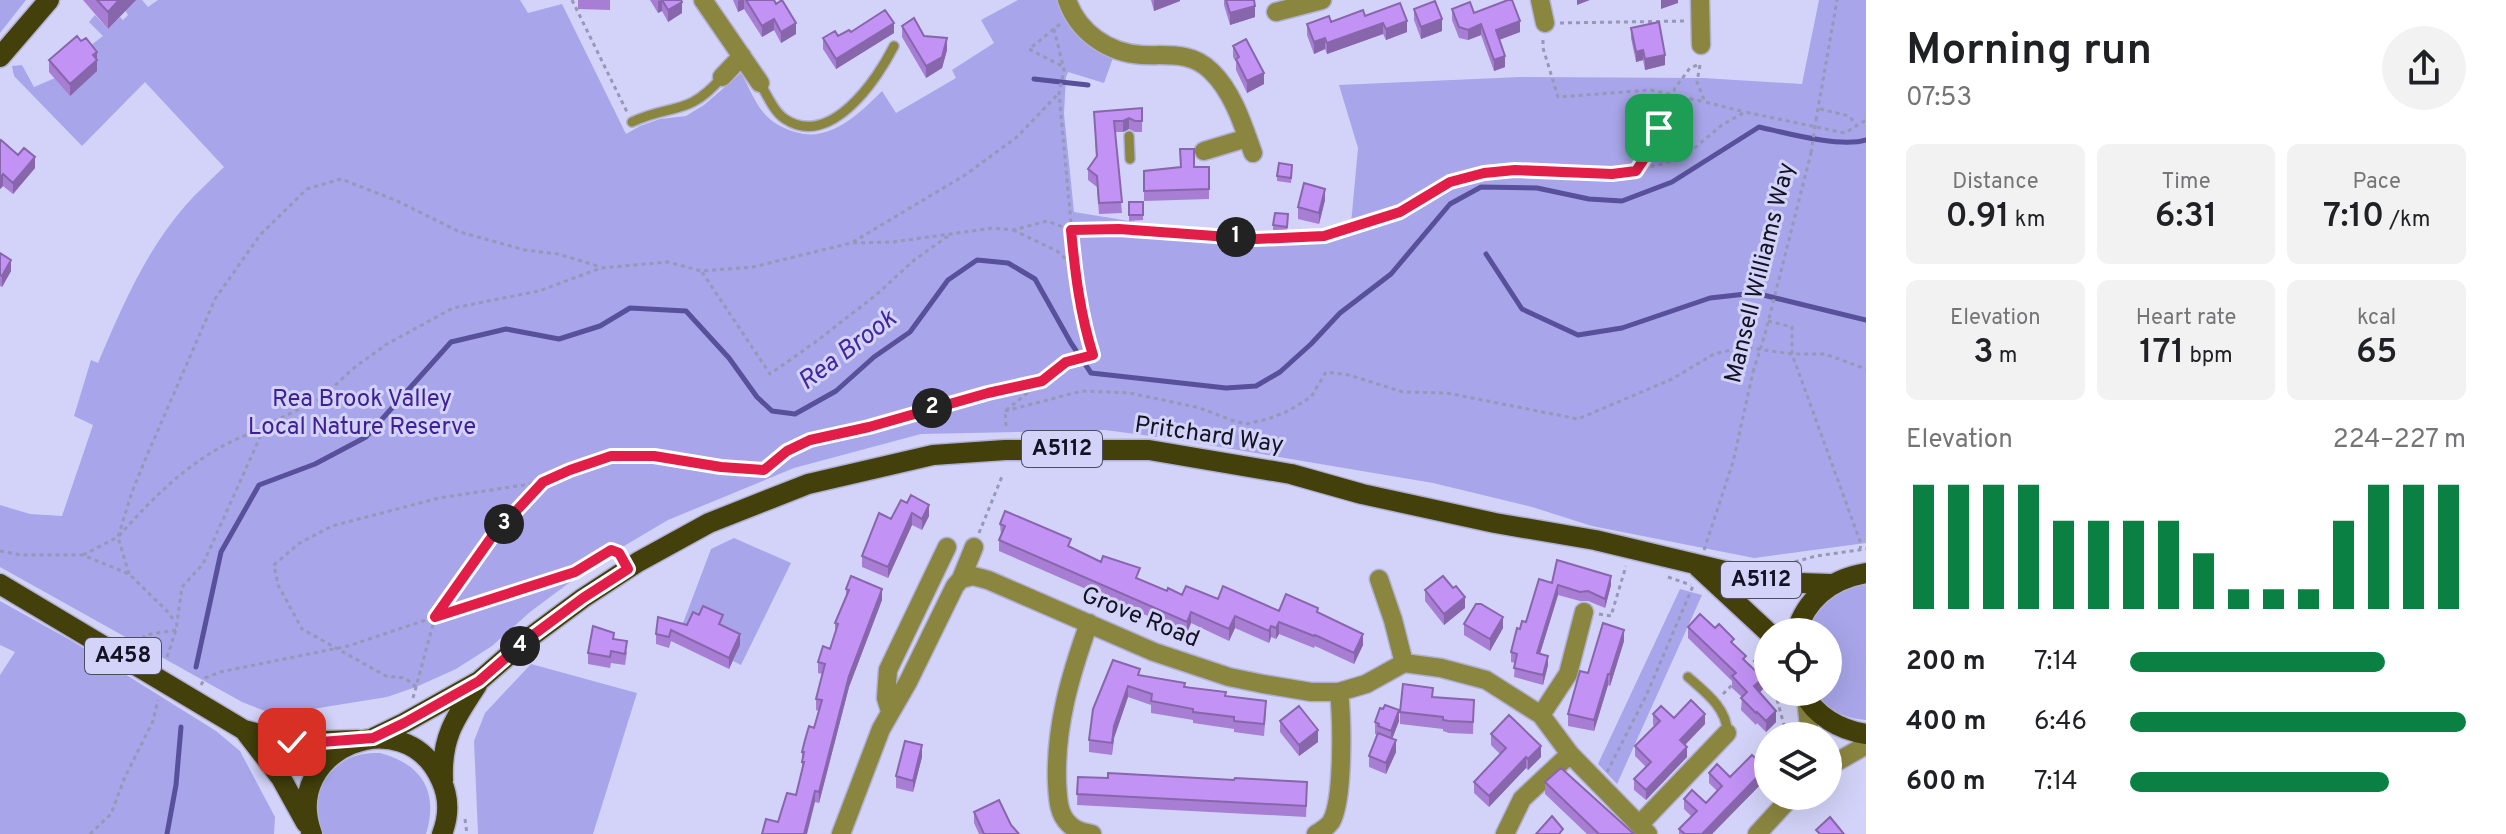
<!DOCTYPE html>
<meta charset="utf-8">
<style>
:root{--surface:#fff;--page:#f2f2f2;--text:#202124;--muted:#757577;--accent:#0b8043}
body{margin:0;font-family:Overpass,sans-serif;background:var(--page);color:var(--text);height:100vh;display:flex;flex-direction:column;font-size:30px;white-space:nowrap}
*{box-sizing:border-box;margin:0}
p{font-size:26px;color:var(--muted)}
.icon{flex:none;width:44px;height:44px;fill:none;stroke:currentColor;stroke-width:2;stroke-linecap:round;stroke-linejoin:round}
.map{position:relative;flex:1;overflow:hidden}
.drawer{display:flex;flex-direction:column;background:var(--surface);width:640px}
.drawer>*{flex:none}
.fabs{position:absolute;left:1754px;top:618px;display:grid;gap:16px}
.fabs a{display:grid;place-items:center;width:88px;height:88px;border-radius:50%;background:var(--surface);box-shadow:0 8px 32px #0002;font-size:40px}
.pin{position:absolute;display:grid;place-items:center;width:68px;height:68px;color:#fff;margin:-34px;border-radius:16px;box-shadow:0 4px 12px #0006}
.km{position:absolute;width:40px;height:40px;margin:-20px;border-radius:50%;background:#222;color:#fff;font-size:22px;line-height:40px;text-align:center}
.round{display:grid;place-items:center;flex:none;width:84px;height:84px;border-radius:42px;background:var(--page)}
.summary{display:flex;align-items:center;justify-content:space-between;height:136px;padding:0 40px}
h1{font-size:44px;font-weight:600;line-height:60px}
.figures{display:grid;grid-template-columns:repeat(3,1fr);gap:12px;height:136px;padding:8px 40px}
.figures div{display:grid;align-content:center;border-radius:12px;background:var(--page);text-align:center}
.figures b{font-size:34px;font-weight:600}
.figures small{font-size:22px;font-weight:400}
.figures p{font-size:22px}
.chart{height:224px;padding:16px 40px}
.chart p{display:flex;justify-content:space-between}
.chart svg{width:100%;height:144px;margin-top:8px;stroke:var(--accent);stroke-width:6}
ul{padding:0 40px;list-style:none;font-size:26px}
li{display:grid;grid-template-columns:128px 96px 1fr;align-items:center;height:60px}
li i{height:20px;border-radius:10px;background:var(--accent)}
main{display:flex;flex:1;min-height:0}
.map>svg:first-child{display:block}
.green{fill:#a8a5ea}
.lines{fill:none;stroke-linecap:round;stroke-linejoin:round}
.stream{stroke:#58509a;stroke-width:5}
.service-casing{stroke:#b0b0d2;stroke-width:12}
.minor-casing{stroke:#b0b0d2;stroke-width:21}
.primary-casing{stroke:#b0b0d2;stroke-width:23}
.path{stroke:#9797b6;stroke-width:3;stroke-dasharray:4 4;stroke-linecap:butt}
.service{stroke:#8a853f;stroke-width:9}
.minor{stroke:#8a853f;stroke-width:18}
.primary{stroke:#43400b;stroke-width:20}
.path-bridge{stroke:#9797b6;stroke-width:3;stroke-dasharray:4 4;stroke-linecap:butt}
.wall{fill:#a77ed3}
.shaded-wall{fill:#8866ac}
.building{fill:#c292f5;stroke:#8866ac;stroke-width:2}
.route-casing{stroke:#fff;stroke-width:16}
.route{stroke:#e11d48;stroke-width:10}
.labels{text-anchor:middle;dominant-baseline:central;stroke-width:6;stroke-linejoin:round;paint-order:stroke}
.shield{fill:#d3d3f9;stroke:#4d4c62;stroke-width:2}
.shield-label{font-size:22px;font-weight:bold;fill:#131222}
.street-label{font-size:24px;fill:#131222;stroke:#d3d3f9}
.park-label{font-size:24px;fill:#3f2096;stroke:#d3d3f9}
.water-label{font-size:26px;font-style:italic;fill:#44289d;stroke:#d3d3f9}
</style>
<main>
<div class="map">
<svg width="1866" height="834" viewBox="0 0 1866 834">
<rect width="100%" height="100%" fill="#d3d3f9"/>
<!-- green -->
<path class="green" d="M0,0H26L0,33Z
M135,0H142L148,7L158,0H520L528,13L562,4L626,134L640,126L660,119L686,116L704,105L741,73C748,85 754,101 763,112C771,122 782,128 795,132C830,143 859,114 882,91L896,113L956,78L952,70L994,43L981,20L1018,0H1060L1114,55L1104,83L1068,72L1066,77L1064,114L1074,212L1166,227L1316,237L1351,224L1358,148L1339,85L1520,77L1703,78L1802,84L1819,0H1866V543L1754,558L1592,526L1532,507L1433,483L1173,439L1105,430L921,434L794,468L668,520L597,562L530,612L492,646L456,669L416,687L387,697L294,712L270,713L242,702L0,567V505L30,514L62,516L93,425L74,416L91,360L98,363C121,309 145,252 185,206C197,192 211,180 224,167L145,82L82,146L14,76L12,66L22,65L34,87L55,78L70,95L86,49L103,36L89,22L95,15L108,29L120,17L123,20L128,15L125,10Z
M734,538L791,563L741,665L733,661L740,645L677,639L711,549Z
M1866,585V720C1842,718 1828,709 1811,692H1828V632H1803C1816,608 1837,587 1866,585Z
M1680,589L1702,595L1617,784L1598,764Z
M0,601L72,641L216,731L240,751L275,817L274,834H0V675L15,652L0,645Z
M531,664L637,693L593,834H478L474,741L485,713Z
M380,753C422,764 439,792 426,834H323C309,809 320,777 343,762C354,754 367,753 380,753Z"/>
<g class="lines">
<!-- stream -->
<path class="stream" d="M1034,79L1088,85
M1486,254L1522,309L1578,335L1622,328L1710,298L1755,293L1866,320
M196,667L221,552L259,485L315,464L366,437L451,342L506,329L559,339L600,326L630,308L686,311L729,358L757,397L772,411L795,414L836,391L874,357L910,332L948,280L977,260L1008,263L1035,279L1071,343L1091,373L1226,388L1256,386L1280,372L1311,344L1340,313L1391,274L1450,204L1481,187L1537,188L1589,199L1622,201L1672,182L1759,127C1786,133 1840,148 1866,140
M167,834L176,785L181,727"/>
<defs>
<path id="service" d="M760,83C767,95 774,112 785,119C830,149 877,80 894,46
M632,122C672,103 688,117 722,77
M1129,136L1130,159
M1688,677C1705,692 1728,709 1727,733"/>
<path id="minor" d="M703,0L760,83
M1067,0C1078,32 1108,53 1142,55C1167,56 1191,51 1211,71C1233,92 1243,125 1253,153
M1540,0L1545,23
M1700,0L1701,45
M1276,12L1322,0
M722,77L742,56
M1204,151L1247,138
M961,579L973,576L988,580L1154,652L1229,677L1263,684L1311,692H1339L1366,684L1404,663L1441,668L1486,680L1541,715L1570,754L1648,834
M1379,579L1393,620L1404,663
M1089,623C1070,676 1055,727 1057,783C1058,798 1058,814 1069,824C1076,831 1083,832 1092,834
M1806,698L1810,736
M890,711L886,698L888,670L947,547
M1541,715L1568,674L1584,612
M1828,767L1866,745
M1639,825L1727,733
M841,834L881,729L908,682L955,586L961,579L974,547
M1316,834C1321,831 1327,827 1331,822C1344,800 1342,719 1339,692
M1505,834L1522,799L1570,754
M1757,834L1792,796"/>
<path id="primary" d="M0,57L49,0
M1698,567L1768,632
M0,584L244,730L292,742L358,740
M1796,632C1807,598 1831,579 1866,573
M1803,692C1815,716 1840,730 1866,734
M244,730L281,778L306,823
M373,738L404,723L479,681L525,641L583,598L638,562L709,523L808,484L933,455L1005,450H1149L1291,474L1362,494L1495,523L1595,540L1771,582L1830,584
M443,780C441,738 455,718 477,685
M312,834C280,749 405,698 441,780C449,797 449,816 442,834"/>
</defs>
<!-- service casing -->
<use href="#service" class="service-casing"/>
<!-- minor casing -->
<use href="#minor" class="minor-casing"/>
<!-- primary casing -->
<use href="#primary" class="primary-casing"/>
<!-- path -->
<path class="path" d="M572,0L627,112
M1560,23L1684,21
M1060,24L1029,49L1062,66
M1543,40V48L1558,97L1651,90L1705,102
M1700,65L1697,82L1705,102L1745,112
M1820,109L1849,116L1856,124
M1816,120L1837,0
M1637,170L1659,136V128L1675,88L1690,68L1700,64
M1013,230L1057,251L1075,267
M853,242L965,175L1017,137L1059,93
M702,272L770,374L814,343L876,295L913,261L948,236
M1768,321L1792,327V354L1861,544L1860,549
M1765,334L1811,153
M1005,411L1082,391L1130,393L1200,408L1231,420L1246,424L1268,419L1288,411L1311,397L1326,372L1349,375L1403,392L1447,393L1578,419L1672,379L1714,354L1744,347L1792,354H1825L1866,369
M1006,426L1005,411L1066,362L1093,355L1085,330L1075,267L1059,93L1064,70L1054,29
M979,533L1003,474
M1704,550L1733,462L1753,372
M0,551L21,555H83L129,574L167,611L175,622
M83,555L118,537L132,492L145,460L215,299L260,235L307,189L341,179L395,200L460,232L525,250L558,254L601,267
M1787,564L1816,556L1866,549
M129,574L118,537C148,503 179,471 219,448C233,440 250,434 265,426
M1668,577L1691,585
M1599,614L1611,616L1626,566
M139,646L145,635L176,630
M1760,648L1768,666
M167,657L176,630L182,587L203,564L265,426L320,399L355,367L387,344L453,308L539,291L601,268L668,262L701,271L753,267L851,243L893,242L993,228L1013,230L1047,221L1071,230L1119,229L1256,239L1324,236L1400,212L1450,182L1484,173L1515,170L1612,174L1663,164L1691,151L1722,125L1745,112L1845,133L1866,120
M1748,668L1762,653
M201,685L205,678L220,672L348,646L435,617L491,538L543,482
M416,687L405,678L386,676L302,629L278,585L274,565L298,544L332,526L439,498L543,482L570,470L611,456H654L721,467L764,470C800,437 826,438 870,427C928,411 984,394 1042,381
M1775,692L1787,736
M1723,694L1735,682
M413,698L435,617L575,572L611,550L618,553
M1607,772L1646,696L1693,586
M465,819L467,834
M90,834L111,814L124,779L153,721L158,700"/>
<!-- service -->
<use href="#service" class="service"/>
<!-- minor -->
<use href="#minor" class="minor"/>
<!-- primary -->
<use href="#primary" class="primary"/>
<!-- path-bridge -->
<path class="path-bridge" d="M1811,153L1816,120
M1753,372L1765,334"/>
</g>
<!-- wall -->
<path class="wall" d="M83,0H136L108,29Z
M578,0H610V10L578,9Z
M650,0H681L682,13L668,22L662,11L658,13Z
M733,0H774L796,34L781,43L774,30L762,37L744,9L738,12Z
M1151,0H1180V1L1154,11Z
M1224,0H1254L1255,17L1230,25L1224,5Z
M1414,9L1442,31L1421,39L1414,20Z
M1452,9L1474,13L1520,32L1499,40L1505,67L1494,71L1481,35L1468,40L1459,38L1452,20Z
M1365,16L1407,32L1386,40L1383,34L1327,54L1325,49L1314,54L1307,35V24Z
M902,26L924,36L947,50L942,68L926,78L902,37Z
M1631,28L1665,65L1645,70L1643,60L1636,62L1631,38Z
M851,32L894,33L836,69L823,49V38L838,36Z
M81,41L97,52V71L70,96L49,72V60Z
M1233,46L1264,84L1247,93L1236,70V62L1233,57Z
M1142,108V132H1135L1129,129L1123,132H1115L1122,213L1099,214L1097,187L1088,180V169L1096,157L1094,112Z
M0,142L35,168L13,194L3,186L0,189Z
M1194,167H1209V199L1144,201V171Z
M1292,170L1291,183L1277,181V176Z
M1325,200L1319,224L1298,219V207Z
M1129,202H1143V220L1129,221Z
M1288,220L1287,233L1273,231V225Z
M0,253L11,271L2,287L0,286Z
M901,500L929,516L922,530L912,525L888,578L862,567V556L891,519Z
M1000,524L1071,548L1167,591L1182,595L1218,599L1279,611L1318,613L1363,645L1354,664L1315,646L1314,648L1279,634L1276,639L1271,637L1269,643L1235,628L1229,641L1191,623L1187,633L999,551V540L1001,535Z
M1552,583L1611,585L1605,608L1588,601H1580L1558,595L1540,654L1548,665L1543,685L1514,677L1515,663L1511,662V652L1520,629L1526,622Z
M846,589L882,600L849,687L819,803L815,802L778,822L796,795L802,770V752L814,728L819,711L816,710V699L822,674L818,673V662L830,649L835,634V623L846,597Z
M1425,590L1465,608L1444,625L1425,601Z
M1464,624L1503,628L1490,651L1464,635Z
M687,625L723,626L740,645L729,669L671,641L669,648L656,644V634Z
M1688,627L1734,645L1746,661L1763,689L1760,692L1776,722L1766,732L1757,723L1756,725L1741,710L1742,697L1732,688V681L1688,638Z
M614,639L627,652L625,665L611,663L610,668L588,664V653Z
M1624,641L1610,686L1608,685L1594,731L1568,726V714L1588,673Z
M1140,675L1226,696L1266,712L1264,736L1234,732V729L1193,723V720L1151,713V705L1128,697L1114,738L1112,755L1089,752V740L1093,709Z
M1433,697L1474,700L1473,734L1449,733L1443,731V729L1400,724V712Z
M1653,714L1705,724L1685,745L1687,757L1646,800L1634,790V779L1646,767L1635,756V746L1655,726L1653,725Z
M1280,721L1318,742L1299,756L1280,732Z
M1399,721L1392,739L1396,752L1386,774L1369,767V756L1378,735L1375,734V722Z
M1491,734L1541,757L1528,770L1526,768L1489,807L1474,793V782L1500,754L1491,745Z
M922,757L913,792L896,788V776Z
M1762,764V783L1712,834H1679V829L1691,816L1684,809V799L1706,803L1717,791L1709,783V773L1730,777Z
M1078,777L1307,793L1306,817L1077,805Z
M1545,782L1634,834H1587L1545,794Z
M974,812L1011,825L1019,834H979L974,823Z"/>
<!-- shaded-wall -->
<path class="shaded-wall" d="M119,0H136L108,29V12Z
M662,0V11L658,13V1Z
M740,0H744V9L738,12V1Z
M1154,0H1180V1L1154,11Z
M1577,0H1590L1577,5Z
M1661,0H1678V3L1661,9Z
M682,2V13L668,22V10Z
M1255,6V17L1230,25V13Z
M774,19V30L762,37V26Z
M1442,19V31L1421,39V27Z
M1407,21V32L1386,40V29Z
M1520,21V32L1496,41V30Z
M796,23V34L781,43V32Z
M894,23V33L836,69V59Z
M1383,23V34L1327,54V43Z
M1481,24V35L1468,40V30Z
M947,38V50L942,68L926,78V66Z
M1325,38V49L1314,54V42Z
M1643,50V60L1636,62V52Z
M97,52V71L70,96V84Z
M1665,55V65L1645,70V59Z
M1505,56V67L1494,71V60Z
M1264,73V84L1247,93V81Z
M1129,118V129L1123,132V121Z
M35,157V168L13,194V183Z
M3,174V186L0,189V178Z
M1325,189V200L1319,224V213Z
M11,260V271L2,287V276Z
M929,505V516L922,530V519Z
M912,513V525L888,578V567Z
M1611,576V585L1605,608V599Z
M1558,585V595L1537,663V653Z
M882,589V600L849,687L819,803V792L849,676Z
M1465,597V608L1444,625V614Z
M1191,612V623L1187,633V622Z
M1235,616V628L1229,641V629Z
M1503,617V628L1490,651V639Z
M1279,622V634L1276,639V628Z
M1271,626V637L1269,643V631Z
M1624,630V641L1610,686V674Z
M740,634V645L729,669V658Z
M1363,634V645L1354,664V653Z
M1548,656V665L1543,685V675Z
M1608,674V685L1594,731V720Z
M1763,678V689L1754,698V686Z
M1128,686V697L1114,738L1112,755L1114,726Z
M1399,710V721L1391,742V731Z
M1776,711V722L1766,732V721Z
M1705,714V724L1680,750V740Z
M1318,730V742L1299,756V745Z
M1396,740V752L1386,774V763Z
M922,745V757L913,792V781Z
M1541,746V757L1528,770V759Z
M1687,747V757L1646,800V790Z
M1526,757V768L1489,807V796Z
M1762,764V783L1712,834H1702Z
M815,791V802L807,834H804Z"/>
<!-- building -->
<path class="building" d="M97,0H119L108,12Z
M662,0H681L682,2L668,10Z
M746,0H774L776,4L782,0L796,23L781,32L774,19L762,26Z
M1226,0H1254L1255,6L1230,13Z
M1508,0H1512L1520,21L1496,30L1505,56L1494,60L1481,24L1468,30L1459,27L1452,9L1470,2L1474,13Z
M1435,1L1442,19L1421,27L1414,9Z
M1400,3L1407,21L1386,29L1383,23L1327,43L1325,38L1314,42L1307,24L1329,16L1331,22L1363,10L1365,16Z
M885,10L894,23L836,59L823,38L835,31L838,36L849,30L851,32Z
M914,18L924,36L947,38L942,57L926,66L902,26Z
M1659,22L1665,55L1645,59L1643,50L1636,52L1631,28Z
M77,36L81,41L86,38L97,52L93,55L97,60L70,84L49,60Z
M1246,39L1264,73L1247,81L1236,59L1239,57L1233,46Z
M1142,108V121H1135L1129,118L1123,121H1114L1122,202L1099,203L1097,176L1088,169L1097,156L1094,112Z
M1,140L18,155L24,148L35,157L13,183L3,174L0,178V142Z
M1180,149H1194V167H1209V189L1144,191V171L1181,167Z
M1279,163L1292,165L1291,178L1277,176Z
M1304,183L1325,189L1319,213L1298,207Z
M1129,202H1143V215H1129Z
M1275,213L1288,214L1287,227L1273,225Z
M0,253L11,260L2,276L0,275Z
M911,495L929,505L922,519L912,513L888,567L862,556L879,513L891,519L901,500L907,503Z
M1005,511L1071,539L1068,546L1101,562L1103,556L1140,568L1136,578L1167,591L1168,588L1182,595L1186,586L1218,599L1223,586L1279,611L1286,594L1318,608L1317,612L1363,634L1354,653L1315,635L1314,636L1279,622L1276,628L1271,626L1269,631L1235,616L1229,629L1191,612L1187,622L999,540L1005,526L1000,524Z
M1557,560L1611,576L1605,599L1588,591L1580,592L1558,585L1537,653L1548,656L1543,675L1514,668L1517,654L1511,652L1517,628L1520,629L1522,621L1526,622L1539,579L1552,583Z
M851,576L882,589L849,676L819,792L815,791L804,834H762L766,819L778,822L787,793L796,795L804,762H802L804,752H802L805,740L809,726L814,728L822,700L816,699L825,664L818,662L823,646L830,649L838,624L835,623L849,590L846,589Z
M1443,576L1453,588L1456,586L1465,597L1444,614L1425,590Z
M1476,604H1481L1503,617L1490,639L1464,624Z
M703,606L723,615L719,624L740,634L729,658L671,630L669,637L656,634L658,617L687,625L693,612L699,615Z
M1700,614L1715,628L1719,624L1734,639L1731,642L1746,656L1743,659L1763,678L1754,686L1776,711L1766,721L1757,712L1756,713L1741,698L1747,692L1732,676L1736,673L1688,627Z
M1603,623L1624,630L1610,674H1608L1594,720L1568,714L1580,671L1588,673Z
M593,626L614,633L613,639L627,641L625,654L611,651L610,657L588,653Z
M1113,660L1140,669L1138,675L1185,683L1184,687L1226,692L1225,696L1266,701L1264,724L1234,721V717L1193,712V709L1151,701L1152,694L1128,686L1114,726L1112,743L1089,740L1093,709Z
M1403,684L1433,688L1432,697L1474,700L1473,722L1449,721L1443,720V717L1400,712Z
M1691,700L1705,714L1680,740L1687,747L1646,790L1634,779L1651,762L1635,746L1660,721L1653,714L1661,706L1674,718Z
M1385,705L1399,710L1391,731L1378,726L1379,724L1375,722L1380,708L1383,709Z
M1299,706L1318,730L1299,745L1280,721Z
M1509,715L1541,746L1528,759L1526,757L1489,796L1474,782L1506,748L1491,734Z
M1378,733L1396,740L1386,763L1369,756Z
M905,741L922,745L913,781L896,776Z
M1752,755L1762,764L1758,768L1762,772L1702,834H1685L1679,829L1697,811L1684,799L1692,790L1706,803L1722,786L1709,773L1717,764L1730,777Z
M1561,768L1634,834H1599L1545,782Z
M1108,773L1234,780L1235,778L1307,782L1306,806L1077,794L1078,777L1108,778Z
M999,800L1011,825L1019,834H984L974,812Z
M1552,816L1563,829L1559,834H1536Z
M1830,817L1844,834H1820L1816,830Z"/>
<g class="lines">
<defs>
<path id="route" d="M292,742H321L373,738L404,723L479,681L525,641L583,598L628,569L619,553L611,550L575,572L435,617L491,538L543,482L570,470L611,456H654L721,467L764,470L787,451L810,440L869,427L988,393L1042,381L1066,362L1093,355C1080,314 1075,272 1071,230L1119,229L1256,239L1324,236L1400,212L1450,182L1484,173L1515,170L1612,174L1636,171L1659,136V128"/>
</defs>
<!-- route casing -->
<use href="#route" class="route-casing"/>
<!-- route -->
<use href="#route" class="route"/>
</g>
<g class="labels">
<!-- shield labels -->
<g class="shield">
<rect x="1022" y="431" width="80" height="36" rx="6"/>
<rect x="1721" y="562" width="80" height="36" rx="6"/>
<rect x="85" y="638" width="76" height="36" rx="6"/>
</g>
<g class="shield-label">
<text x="1062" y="449">A5112</text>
<text x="1761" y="580">A5112</text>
<text x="123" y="656">A458</text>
</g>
<!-- street labels -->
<g class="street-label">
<text transform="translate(1761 273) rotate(-76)">Mansell Williams Way</text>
<text transform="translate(1209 436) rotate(8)">Pritchard Way</text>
<text transform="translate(1140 618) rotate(22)">Grove Road</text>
</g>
<!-- park labels -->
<g class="park-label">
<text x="362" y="400">Rea Brook Valley<tspan x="362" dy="28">Local Nature Reserve</tspan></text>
</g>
<!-- water labels -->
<g class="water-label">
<text transform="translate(848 351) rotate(-37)">Rea Brook</text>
</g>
</g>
</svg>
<div class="fabs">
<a><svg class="icon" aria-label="locate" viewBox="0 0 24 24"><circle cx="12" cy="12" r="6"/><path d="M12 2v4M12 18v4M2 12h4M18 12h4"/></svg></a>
<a><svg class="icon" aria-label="layers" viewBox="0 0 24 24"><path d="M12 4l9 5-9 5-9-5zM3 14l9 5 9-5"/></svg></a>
</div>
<div class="pin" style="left:1659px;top:128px;background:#1e9e55"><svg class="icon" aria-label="arrive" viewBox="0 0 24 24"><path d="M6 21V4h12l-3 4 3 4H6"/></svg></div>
<div class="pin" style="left:292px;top:742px;background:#d93025"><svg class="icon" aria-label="check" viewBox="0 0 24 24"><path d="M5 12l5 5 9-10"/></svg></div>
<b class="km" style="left:1236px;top:237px">1</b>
<b class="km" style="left:932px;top:408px">2</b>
<b class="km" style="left:504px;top:524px">3</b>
<b class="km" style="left:520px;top:646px">4</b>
</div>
<section class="drawer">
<div class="summary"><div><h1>Morning run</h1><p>07:53</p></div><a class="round"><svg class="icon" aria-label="share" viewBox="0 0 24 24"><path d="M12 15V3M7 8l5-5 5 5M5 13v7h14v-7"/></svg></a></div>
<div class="figures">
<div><p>Distance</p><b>0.91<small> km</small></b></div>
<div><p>Time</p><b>6:31</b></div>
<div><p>Pace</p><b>7:10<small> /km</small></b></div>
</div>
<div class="figures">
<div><p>Elevation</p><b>3<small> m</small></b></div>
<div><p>Heart rate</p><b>171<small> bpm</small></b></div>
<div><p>kcal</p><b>65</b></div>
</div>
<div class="chart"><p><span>Elevation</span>224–227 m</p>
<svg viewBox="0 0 160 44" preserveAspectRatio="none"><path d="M5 44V6M15 44V6M25 44V6M35 44V6M45 44V17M55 44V17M65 44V17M75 44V17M85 44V27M95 44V38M105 44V38M115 44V38M125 44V17M135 44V6M145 44V6M155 44V6"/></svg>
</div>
<ul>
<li><b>200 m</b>7:14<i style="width:76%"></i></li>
<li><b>400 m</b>6:46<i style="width:100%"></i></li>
<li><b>600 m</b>7:14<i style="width:77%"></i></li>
</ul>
</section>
</main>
